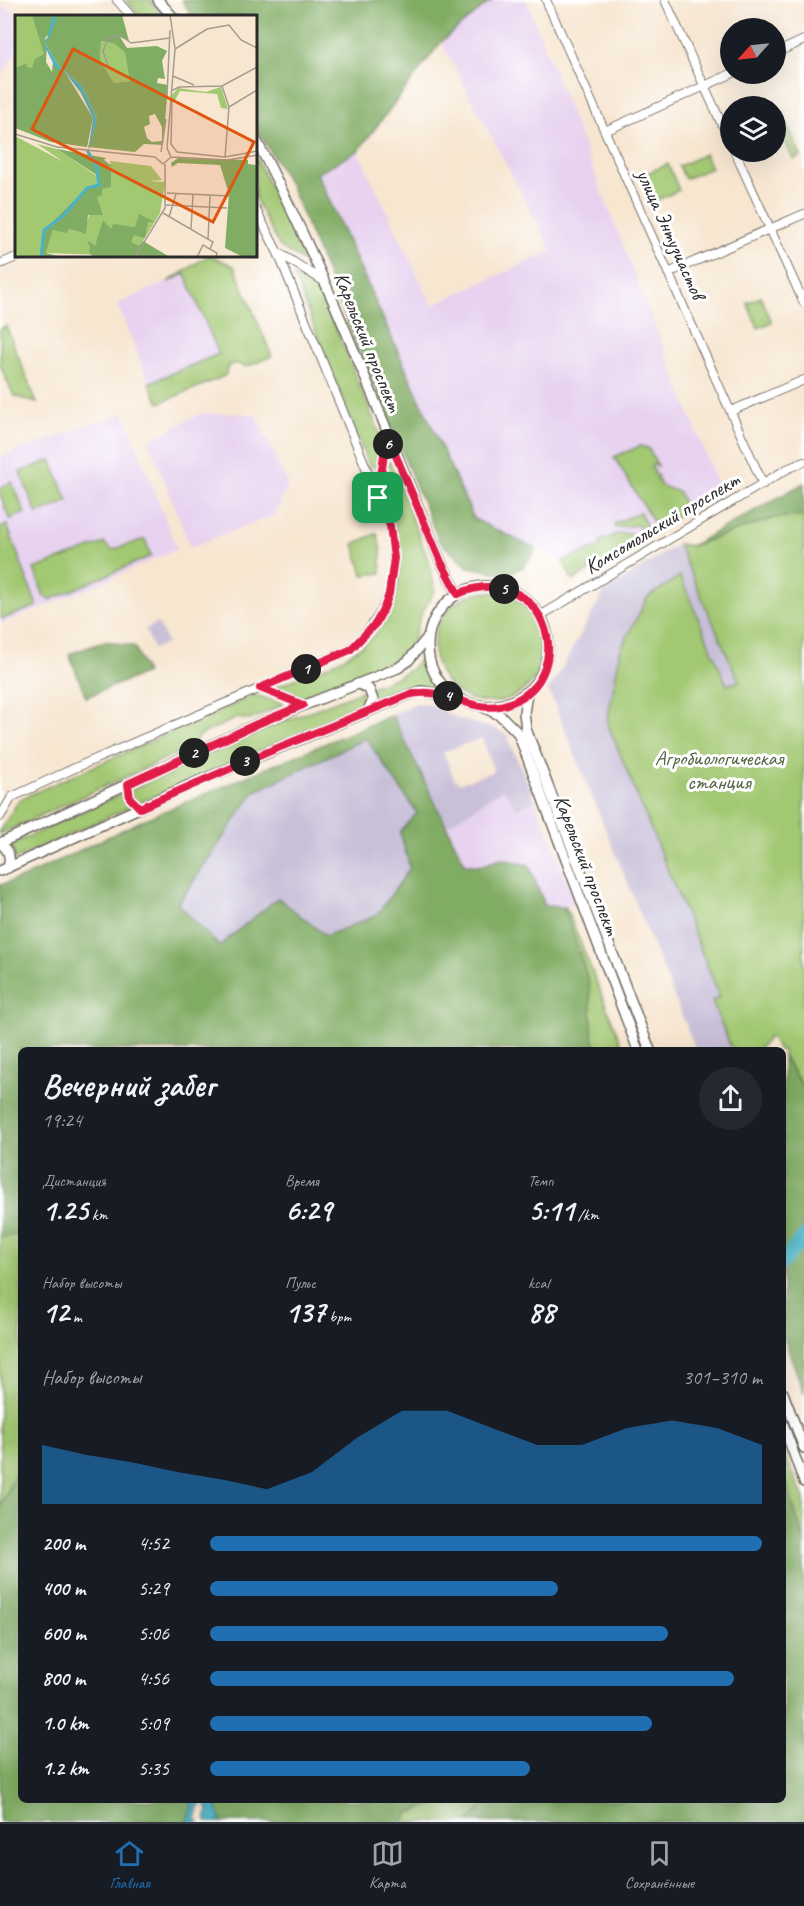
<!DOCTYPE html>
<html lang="ru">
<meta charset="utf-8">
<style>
:root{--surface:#171b24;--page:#242831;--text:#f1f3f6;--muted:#9ea1a6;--line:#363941;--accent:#1f6fb2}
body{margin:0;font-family:Caveat,sans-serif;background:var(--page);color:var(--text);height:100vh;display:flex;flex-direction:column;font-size:22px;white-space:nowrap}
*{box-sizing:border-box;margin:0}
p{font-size:20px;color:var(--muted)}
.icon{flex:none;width:33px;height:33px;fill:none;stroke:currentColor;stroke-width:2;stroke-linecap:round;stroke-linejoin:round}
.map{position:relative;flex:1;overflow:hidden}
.details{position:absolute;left:18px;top:1047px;width:768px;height:756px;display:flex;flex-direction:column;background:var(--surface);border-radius:9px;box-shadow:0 6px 24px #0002}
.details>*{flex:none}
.needle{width:39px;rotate:243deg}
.tools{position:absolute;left:720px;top:18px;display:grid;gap:12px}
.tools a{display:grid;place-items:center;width:66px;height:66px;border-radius:50%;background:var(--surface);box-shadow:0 6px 24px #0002;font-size:30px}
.pin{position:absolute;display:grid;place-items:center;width:51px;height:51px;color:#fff;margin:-26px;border-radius:12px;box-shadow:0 3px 9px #0006}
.km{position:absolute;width:30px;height:30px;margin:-15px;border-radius:50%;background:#222;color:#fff;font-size:16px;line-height:30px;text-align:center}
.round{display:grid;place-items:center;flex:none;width:63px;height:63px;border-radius:32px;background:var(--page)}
.summary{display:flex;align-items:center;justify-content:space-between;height:102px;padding:0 24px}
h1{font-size:33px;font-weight:700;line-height:45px}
.stats{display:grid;grid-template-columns:repeat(3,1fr);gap:9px;height:102px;padding:6px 24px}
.stats div{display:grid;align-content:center}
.stats b{font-size:30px;font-weight:700}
.stats small{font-size:16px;font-weight:400}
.stats p{font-size:16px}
.chart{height:168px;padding:12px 24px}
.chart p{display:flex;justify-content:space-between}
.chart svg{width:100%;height:108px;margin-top:6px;fill:var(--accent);opacity:.7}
ul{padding:0 24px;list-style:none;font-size:20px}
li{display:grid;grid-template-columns:96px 72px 1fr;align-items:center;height:45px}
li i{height:15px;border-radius:8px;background:var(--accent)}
.dock{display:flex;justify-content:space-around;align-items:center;height:84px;border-top:2px solid var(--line);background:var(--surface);font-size:16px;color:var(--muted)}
.dock a{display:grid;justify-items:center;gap:3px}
.dock .current{color:var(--accent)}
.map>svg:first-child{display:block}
.built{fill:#e7d2ef}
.industrial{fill:#c8bfd8;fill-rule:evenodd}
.green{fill:#a2c872;stroke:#667a4e;stroke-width:1.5}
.forest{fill:#81ac64;stroke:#566c48;stroke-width:1.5;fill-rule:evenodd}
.water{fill:#49b4c7;stroke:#3a7079;stroke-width:1.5}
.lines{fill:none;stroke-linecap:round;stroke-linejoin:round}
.river{stroke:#49b4c7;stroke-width:14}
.minor-casing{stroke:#726c65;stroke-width:10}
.major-casing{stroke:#726c65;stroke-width:12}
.minor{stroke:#fff;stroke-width:8}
.major{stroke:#fff;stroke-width:9}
.route-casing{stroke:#fff;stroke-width:12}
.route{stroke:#e11d48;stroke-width:8}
.labels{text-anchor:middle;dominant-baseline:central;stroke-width:6;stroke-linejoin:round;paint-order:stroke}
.street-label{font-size:21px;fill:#2b2b2b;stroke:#fff}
.park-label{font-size:21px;fill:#556244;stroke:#fff}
.inset-river{fill:none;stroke:#49b4c7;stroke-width:3}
.inset-road{fill:none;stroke:#a59b8e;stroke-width:1.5}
.view{fill:#df570e;fill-opacity:0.15;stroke:#df570e;stroke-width:3}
.inset-edge{fill:none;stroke:#2b2b2b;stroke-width:3}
</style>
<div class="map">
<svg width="804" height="1822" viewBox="0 0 804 1822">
<rect width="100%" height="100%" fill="#fff"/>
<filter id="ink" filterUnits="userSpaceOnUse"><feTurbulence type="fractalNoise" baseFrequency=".0167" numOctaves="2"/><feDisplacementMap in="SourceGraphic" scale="12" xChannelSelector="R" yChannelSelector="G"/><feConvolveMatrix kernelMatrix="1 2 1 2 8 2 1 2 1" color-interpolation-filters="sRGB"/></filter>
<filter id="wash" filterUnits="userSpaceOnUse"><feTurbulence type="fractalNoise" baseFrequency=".008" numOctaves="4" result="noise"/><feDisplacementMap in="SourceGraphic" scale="24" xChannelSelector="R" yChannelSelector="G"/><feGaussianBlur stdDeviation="1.35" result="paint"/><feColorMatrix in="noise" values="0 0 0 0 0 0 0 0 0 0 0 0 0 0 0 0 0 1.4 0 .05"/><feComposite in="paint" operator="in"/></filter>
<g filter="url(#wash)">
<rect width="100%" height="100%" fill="#f7e6d0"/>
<!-- built -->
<path class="built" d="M492,0H526L720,490L573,581L563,561L474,519L317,172L358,151L432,305L552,251L441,42Z
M0,4L20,16H16V51L0,79Z
M185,274L219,354L149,383L117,304Z
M124,413L177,549L94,586L2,624L0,618V457Z
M202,413L255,414L288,484L275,515L190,547L149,440Z
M503,789L517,808L536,802L576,904L564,907L545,906L501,859L479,866L465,864L447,826Z"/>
<!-- industrial -->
<path class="industrial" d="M678,544L739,681L727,686L681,576L720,998L713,1001L732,1050H696L549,691L604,592Z
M158,623L167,643L153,649L145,629Z
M416,703L430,704L459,719L496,729L509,736L508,739L536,802L517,808L503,789L447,826L392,715ZM482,738L494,771L461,783L455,780L443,752Z
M366,738L417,813L400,832L410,868L377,915L326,936L278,898L219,946L178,904L254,792Z"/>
<!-- green -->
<path class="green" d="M126,0H150L163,16H140Z
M782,112L801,156L793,159L776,120V115Z
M705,154L711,168L685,179L679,166Z
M255,155L307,264L279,246L255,198Z
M668,164L679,190L655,201L643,175Z
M209,255L234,266L272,356L246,367L236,363L228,366L225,376L159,403L149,383L219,354L185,274L168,282Z
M301,274L318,285L380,435L376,467L369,466L294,276Z
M761,297L772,322L758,328L747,303Z
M6,326L37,403L14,396L0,365V329Z
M640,446L648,448L658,466L653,464L651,469L655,470L654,474L658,476L656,480L660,482L659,485L679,492L685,506L681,514L657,528L614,457Z
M51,460L68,501L37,514L20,472Z
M390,461L429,562L435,590L421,615L411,647L400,659L300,700L273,688C318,669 375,655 394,604C396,598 396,589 398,582C400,565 400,543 395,527C387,506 376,483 390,461Z
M12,482L25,513L10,519L0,495V488Z
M640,512L650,534L646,536L642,528L636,525L615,528L614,524Z
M804,515V1089L783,1056V1050H779L770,1036L758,1050H732L712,1001L720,997L607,722L621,648L648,597L680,576L727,685L739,681L678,544L692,546L774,518Z
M7,525L37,606L2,619L0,613V528Z
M377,533L381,550V573L363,575L354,544Z
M631,533L637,541L573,581L563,561L601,546L600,541L617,534Z
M145,539L151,556L50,600L44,596L34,569L104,543L112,550Z
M434 647a55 55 0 1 1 110 0a55 55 0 1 1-110 0Z
M424,655L427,672L437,688L420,686L404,690C272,744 142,800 14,860V851L10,845L252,734L397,677L411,669Z
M255,695L284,704L250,720L237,718L200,735L191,747L0,834V830L20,799Z
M564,907H566L624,1050H598L593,1039Z
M21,1234V1460L0,1508V1237Z
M783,1452L804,1498V1540L783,1474Z
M445,1800H490L469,1822H402L409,1813Z"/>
<!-- forest -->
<path class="forest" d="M182,0H492L441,42L358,151L317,173L474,519L536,549L524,567L506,574L468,567L439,541L290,185L255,125V16H191Z
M804,483V515L774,518L691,546Z
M106,641L135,647L146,673L86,697L69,654Z
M392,715L465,864L479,866L501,859L529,865L545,906L564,907L589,983L593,1039L598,1050H21V1234L0,1237V885L22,878L141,821ZM366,738L417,813L400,832L410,868L377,915L326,936L278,898L219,946L178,904L254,792Z
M783,1056L804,1089V1393L783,1335Z
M21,1460V1800H189L192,1806L187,1822H0V1508Z
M783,1474L804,1540V1822H469L488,1800H783Z
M215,1800H445L409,1813L402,1822H221Z"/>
<!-- water -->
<path class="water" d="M189,1800H215L221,1822H206L208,1809L203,1801L199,1806L196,1820L199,1822H187L192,1806Z"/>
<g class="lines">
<!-- river -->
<path class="river" d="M783,1262L804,1236"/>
</g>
</g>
<g filter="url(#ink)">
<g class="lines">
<defs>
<path id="minor" d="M117,0L131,16
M546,0L763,484
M665,0L730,142
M776,53L804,40
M605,131L731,74
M735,152L804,303
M279,253L325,282
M0,264L21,255
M668,273L804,214
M731,411L804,380
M378,495L385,447L390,442
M540,616L787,469L804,462
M260,688L304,705
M0,817L12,797L77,767L349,650C390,612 400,581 390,526L278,253L255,208"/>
<path id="major" d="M158,0L172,16
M255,138C328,274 381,420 441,562L458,594
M428 646a60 60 0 1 1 120 0a60 60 0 1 1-120 0Z
M359,684L369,689L373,700L368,711
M527,693L524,713L526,729L650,1050
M483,707L501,716L518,733L638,1050
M128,784L130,798L140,808
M0,843L257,724L398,668L408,661L427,638
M0,843C9,850 11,857 8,868
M0,871L192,784L408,695L421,691L454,697
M783,1393L804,1448
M783,1424L804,1482"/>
</defs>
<!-- minor casing -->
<use href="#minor" class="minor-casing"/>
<!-- major casing -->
<use href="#major" class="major-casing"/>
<!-- minor -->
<use href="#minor" class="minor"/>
<!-- major -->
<use href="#major" class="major"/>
</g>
</g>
<g class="lines" filter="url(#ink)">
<defs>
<path id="route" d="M390,442L441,562L458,594C543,557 583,674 510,703C472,718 448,684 408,695L268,752L140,808L130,798L128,784L257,724L303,705L260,688L350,650L376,623L384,608L389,594L394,558L390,526L378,498L385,447Z"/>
</defs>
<!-- route casing -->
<use href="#route" class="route-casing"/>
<!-- route -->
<use href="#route" class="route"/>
</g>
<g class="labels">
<!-- street labels -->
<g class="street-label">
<text transform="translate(671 234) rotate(66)">улица Энтузиастов</text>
<text transform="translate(368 342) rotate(68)">Карельский проспект</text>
<text transform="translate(662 523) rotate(-31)">Комсомольский проспект</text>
<text transform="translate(587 865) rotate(69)">Карельский проспект</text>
</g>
<!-- park labels -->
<g class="park-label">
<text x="719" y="758">Агробиологическая<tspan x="719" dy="24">станция</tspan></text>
</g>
</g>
<!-- overview -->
<g transform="translate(15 15)">
<rect width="242" height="242" fill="#f7e6d0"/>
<path d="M0,0H17L27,25L33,23L29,39L17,53H0ZM86,26L99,27L111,37L115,66L99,68L85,45ZM206,72L213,94L206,93L202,79L165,76L159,87L156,81L163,73L191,77ZM0,121L49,147L22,129L42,134L83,162L84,170L72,172L31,213L24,241H0ZM95,146L136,151L147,165L134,166L150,167L145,198L119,241L31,238L38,215L54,214L67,218L70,215L87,152L96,151Z" fill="#a2c872"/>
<path d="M17,0H38L36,16L28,26L32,24L31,47L37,57L38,47L50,57L78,103L72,132L36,127L0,113V53L13,48L11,52L17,53L20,44L29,39ZM40,0H107L114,26L105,22L112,33L142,31L152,36L147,46L150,64L143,63L142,68L153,70L148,130L129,129L120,137L73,132L82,104L67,71L43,50L31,30ZM86,26L99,28L110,37L115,66L99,68L85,45ZM140,99L147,112V126L137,127L132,123L129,112L135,109L134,101ZM42,134L91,143L89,145L97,151L88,152L96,156V172L87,174V180L82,182L88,200H73L71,219L54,214L52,218L38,215L31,238L43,241L24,242L29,215L72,172L84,169L83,161ZM163,143L233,145V149L241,150V241H226L210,233L214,179L205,150L163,148L157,152L156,148ZM124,199L140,207H133L130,223L119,220L116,227L124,231L128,226L153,241H78L74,238L75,230L72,229L74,226L80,231L88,205L96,214L98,209L120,212Z" fill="#81ac64" fill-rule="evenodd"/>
<path d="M38,0L41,4L31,30L43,50L67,71L82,104L73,138L78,103L66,78L50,57L40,52L30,32Z" fill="#49b4c7"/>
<path class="inset-river" d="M26,242L29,215L48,201L72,173L84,170L81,150L72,135"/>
<path class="inset-road" d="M155,0L160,34L152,133L156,142M160,34L192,14L214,10L226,25L242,33M93,50L88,36L93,24L105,20L116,28L155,23M158,61L179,70M207,71L214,92L210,142M156,76L164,72L207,71L242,52M152,81L155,15M157,84L156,129L162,137L210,142L242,136M214,92L242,75M0,119L42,132L140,142L148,149L156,142M146,137L151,104M156,142L213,145L242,140M152,178L214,181M151,190L212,193M148,198L198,227L195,234M154,202L161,179M176,214L178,180M193,224L195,181M120,242L150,193V149M182,242L188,230L202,238L201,242"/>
<path class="view" d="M58,34L239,127L198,207L17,114Z"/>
<rect width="242" height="242" class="inset-edge"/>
</g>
</svg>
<div class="tools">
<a><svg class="needle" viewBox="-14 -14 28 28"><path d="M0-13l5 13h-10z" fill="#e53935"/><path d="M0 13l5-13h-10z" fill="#9ea1a6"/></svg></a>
<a><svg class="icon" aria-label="layers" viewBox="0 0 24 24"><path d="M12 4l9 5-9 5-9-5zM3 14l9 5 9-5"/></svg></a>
</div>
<div class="pin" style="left:378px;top:498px;background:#1e9e55"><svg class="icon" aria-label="arrive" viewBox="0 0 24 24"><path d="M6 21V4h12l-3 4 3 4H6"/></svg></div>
<b class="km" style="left:306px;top:669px">1</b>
<b class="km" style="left:194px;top:753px">2</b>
<b class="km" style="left:245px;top:761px">3</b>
<b class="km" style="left:448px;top:696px">4</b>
<b class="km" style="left:504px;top:589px">5</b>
<b class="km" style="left:388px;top:444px">6</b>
<section class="details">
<div class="summary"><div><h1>Вечерний забег</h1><p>19:24</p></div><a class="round"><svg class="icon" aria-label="share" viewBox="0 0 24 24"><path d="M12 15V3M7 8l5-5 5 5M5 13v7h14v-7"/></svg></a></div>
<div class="stats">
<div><p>Дистанция</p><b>1.25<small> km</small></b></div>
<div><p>Время</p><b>6:29</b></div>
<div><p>Темп</p><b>5:11<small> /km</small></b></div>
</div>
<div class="stats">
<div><p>Набор высоты</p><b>12<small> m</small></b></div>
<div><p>Пульс</p><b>137<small> bpm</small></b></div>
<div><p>kcal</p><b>88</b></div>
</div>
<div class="chart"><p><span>Набор высоты</span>301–310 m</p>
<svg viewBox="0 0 160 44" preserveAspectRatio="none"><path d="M0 44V20L10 24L20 27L30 31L40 34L50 38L60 31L70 17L80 6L90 6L100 13L110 20L120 20L130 13L140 10L150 13L160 20V44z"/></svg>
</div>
<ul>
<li><b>200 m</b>4:52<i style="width:100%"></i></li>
<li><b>400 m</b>5:29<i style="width:63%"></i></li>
<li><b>600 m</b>5:06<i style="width:83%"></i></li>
<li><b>800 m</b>4:56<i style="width:95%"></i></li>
<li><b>1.0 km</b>5:09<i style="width:80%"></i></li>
<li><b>1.2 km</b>5:35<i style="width:58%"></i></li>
</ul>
</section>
</div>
<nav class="dock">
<a class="current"><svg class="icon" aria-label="home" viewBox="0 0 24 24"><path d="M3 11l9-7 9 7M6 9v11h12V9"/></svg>Главная</a>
<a><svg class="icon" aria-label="map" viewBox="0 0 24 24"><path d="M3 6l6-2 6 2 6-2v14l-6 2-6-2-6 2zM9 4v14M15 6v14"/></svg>Карта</a>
<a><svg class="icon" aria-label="saved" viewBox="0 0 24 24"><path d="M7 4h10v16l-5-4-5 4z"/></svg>Сохранённые</a>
</nav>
